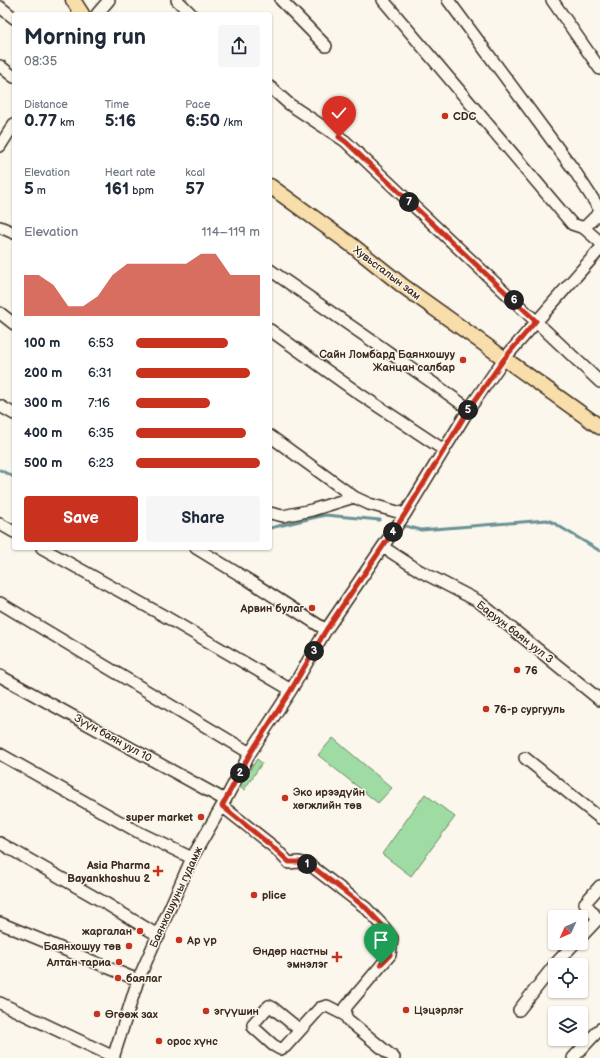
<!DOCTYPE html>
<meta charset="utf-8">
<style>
:root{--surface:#fff;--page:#f6f6f7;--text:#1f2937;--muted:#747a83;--accent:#c8321e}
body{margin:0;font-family:"Balsamiq Sans",sans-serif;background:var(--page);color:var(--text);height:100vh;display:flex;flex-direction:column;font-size:15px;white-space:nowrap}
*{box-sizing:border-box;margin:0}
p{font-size:13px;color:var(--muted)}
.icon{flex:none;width:22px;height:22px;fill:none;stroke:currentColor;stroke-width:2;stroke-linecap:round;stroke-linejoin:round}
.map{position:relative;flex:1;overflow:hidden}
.sheet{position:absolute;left:12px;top:12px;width:260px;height:538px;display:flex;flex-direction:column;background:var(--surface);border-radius:4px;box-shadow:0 1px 3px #0004}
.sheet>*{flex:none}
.needle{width:26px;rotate:225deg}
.buttons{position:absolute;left:548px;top:910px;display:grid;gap:8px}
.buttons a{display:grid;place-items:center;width:40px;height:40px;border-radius:4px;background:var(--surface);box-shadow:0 1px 3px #0004;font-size:20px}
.pin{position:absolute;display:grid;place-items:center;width:34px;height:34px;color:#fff;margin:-41px -17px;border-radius:50% 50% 50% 0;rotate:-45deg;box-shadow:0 0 4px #0007}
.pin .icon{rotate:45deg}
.km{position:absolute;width:20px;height:20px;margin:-10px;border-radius:50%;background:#222;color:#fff;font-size:11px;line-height:20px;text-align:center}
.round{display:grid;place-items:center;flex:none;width:42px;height:42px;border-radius:4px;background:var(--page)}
.overview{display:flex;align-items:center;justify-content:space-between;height:68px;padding:0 12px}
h1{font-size:22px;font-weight:800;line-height:30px}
.stats{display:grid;grid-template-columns:repeat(3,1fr);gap:6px;height:68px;padding:4px 12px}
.stats div{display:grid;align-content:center}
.stats b{font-size:17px;font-weight:800}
.stats small{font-size:11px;font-weight:400}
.stats p{font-size:11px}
.chart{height:112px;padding:8px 12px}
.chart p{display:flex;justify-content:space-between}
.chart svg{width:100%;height:72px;margin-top:4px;fill:var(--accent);opacity:.7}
.cta{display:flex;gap:8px;margin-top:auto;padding:8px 12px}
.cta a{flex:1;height:46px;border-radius:4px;background:var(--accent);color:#fff;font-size:16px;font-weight:800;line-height:46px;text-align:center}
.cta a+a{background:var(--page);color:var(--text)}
ul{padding:0 12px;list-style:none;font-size:13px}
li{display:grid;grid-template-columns:64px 48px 1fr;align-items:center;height:30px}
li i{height:10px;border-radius:5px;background:var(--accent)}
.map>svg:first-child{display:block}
.grass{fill:url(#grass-tufts);stroke:#6d8360}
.park{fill:#9fdca3;stroke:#6d8360}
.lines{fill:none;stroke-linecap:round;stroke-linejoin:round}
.stream{stroke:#699195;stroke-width:3}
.minor-casing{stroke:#3b2a1e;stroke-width:14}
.major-casing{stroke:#3b2a1e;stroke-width:17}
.minor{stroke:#fbf7ec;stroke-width:11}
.major{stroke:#f8deab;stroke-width:14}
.route-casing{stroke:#fff;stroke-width:8}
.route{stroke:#c8321e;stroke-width:5}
.poi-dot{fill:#c8321e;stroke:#fbf7ec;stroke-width:1.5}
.labels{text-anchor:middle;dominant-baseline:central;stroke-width:3;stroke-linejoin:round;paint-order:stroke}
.poi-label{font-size:11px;font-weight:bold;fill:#3b2a1e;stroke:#fbf7ec;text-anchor:start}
.street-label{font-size:11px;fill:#3b2a1e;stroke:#fbf7ec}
</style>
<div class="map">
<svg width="600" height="1058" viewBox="0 0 600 1058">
<defs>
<pattern id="grass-tufts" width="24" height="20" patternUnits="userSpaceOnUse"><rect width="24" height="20" fill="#9fdca3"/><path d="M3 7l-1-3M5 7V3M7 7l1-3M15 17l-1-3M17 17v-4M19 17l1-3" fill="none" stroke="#8abd8c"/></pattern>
</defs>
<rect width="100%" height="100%" fill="#fbf7ec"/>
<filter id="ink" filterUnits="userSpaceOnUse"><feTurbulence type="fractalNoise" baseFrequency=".025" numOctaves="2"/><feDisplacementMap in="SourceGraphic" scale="8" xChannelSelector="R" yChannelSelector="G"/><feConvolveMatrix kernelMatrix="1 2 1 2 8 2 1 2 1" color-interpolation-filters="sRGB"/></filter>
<g filter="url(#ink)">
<!-- grass -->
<path class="grass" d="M257,759L262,763L244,790L239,787Z"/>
<!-- park -->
<path class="park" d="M333,738L392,788L378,803L318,755Z
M425,794L455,817L411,876L382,854Z"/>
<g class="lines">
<!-- stream -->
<path class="stream" d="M0,470L14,477
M405,526L421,530L547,520L552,522L600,551
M270,528L325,515L380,520"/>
<defs>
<path id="minor" d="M177,0L191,14
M281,0L326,46
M383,0L572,224L584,228L600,242
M448,0L574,170L600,210
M552,0L600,69
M0,7L14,18
M97,14L109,0
M0,66L14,77
M270,87L289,104L345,141L600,382
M0,146L14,124
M0,227L14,233
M584,228L600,212
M270,270L433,383L469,409
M0,313L14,324
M270,330L358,393L444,450
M0,406L14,414
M270,436L354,497L369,504L405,514
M270,513L283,516L312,510L354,497
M0,524L14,532
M383,547L420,571L478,601L600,700
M42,548L166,617L291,690
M196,548L250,581L326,630
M0,603L250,753
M0,676L225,800
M0,754L138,832L192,858
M525,758L600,818
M222,806L275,848L289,863L299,862L310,865L366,908L384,927L392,938L390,955L346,1007L345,1015L348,1020L394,1058
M0,843L105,903L159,936
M0,923L138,980
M581,937L598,919L585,903L600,886
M0,1003L114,1057
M519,1010L556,963L575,943
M300,1030L273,1008L269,1006L253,1024V1027L273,1045L280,1049L285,1047L320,1008L327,1006L345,1015
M113,1058L138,980L192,858L222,806L250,753L291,690L326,630L405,514L469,409L504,359L600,249
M573,1058L600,1029"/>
<path id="major" d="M73,0L82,14
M270,186L353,246L403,286L600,427"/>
</defs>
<!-- minor casing -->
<use href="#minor" class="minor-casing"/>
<!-- major casing -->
<use href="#major" class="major-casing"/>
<!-- minor -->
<use href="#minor" class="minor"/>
<!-- major -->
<use href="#major" class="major"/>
</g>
</g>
<g class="lines" filter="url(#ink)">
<defs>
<path id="route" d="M339,137L346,142L536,321L504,359L469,409L405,514L326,630L291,690L250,754L222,806L274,848L289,862H299L310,865L366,908L384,927L392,938L390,955L381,964"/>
</defs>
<!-- route casing -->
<use href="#route" class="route-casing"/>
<!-- route -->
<use href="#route" class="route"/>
</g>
<!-- markers -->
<g class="poi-dot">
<circle cx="445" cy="116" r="4"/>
<circle cx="463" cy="360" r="4"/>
<circle cx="312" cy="608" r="4"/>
<circle cx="517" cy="670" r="4"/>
<circle cx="486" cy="709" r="4"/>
<circle cx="285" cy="798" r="4"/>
<circle cx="201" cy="817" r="4"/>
<path d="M156 865h4v4h4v4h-4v4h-4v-4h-4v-4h4z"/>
<circle cx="254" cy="895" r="4"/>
<circle cx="140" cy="931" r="4"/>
<circle cx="179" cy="940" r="4"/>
<circle cx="129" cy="946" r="4"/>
<path d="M335 951h4v4h4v4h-4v4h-4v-4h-4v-4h4z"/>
<circle cx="119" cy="962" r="4"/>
<circle cx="118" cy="978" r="4"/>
<circle cx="406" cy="1010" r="4"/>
<circle cx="206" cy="1011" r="4"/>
<circle cx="97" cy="1014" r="4"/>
<circle cx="159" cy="1041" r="4"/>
</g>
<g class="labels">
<!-- poi labels -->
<g class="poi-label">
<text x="453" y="116">CDC</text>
<text x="455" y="354" text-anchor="end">Сайн Ломбард Баянхошуу<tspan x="455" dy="13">Жанцан салбар</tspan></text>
<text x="304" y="608" text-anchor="end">Арвин булаг</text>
<text x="525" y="670">76</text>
<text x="494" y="709">76-р сургууль</text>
<text x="293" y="792">Эко ирээдүйн<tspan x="293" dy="13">хөгжлийн төв</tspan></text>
<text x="193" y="817" text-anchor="end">super market</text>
<text x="150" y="865" text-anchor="end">Asia Pharma<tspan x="150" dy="13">Bayankhoshuu 2</tspan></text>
<text x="262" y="895">plice</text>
<text x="132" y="931" text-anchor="end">жаргалан</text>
<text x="187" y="940">Ар үр</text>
<text x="121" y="946" text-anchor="end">Баянхошуу төв</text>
<text x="328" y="951" text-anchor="end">Өндөр настны<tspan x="328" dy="13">эмнэлэг</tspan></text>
<text x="111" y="962" text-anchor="end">Алтан тариа</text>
<text x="126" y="978">баялаг</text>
<text x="414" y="1010">Цэцэрлэг</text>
<text x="214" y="1011">эгүүшин</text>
<text x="105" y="1014">Өгөөж зах</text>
<text x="167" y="1041">орос хүнс</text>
</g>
<!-- street labels -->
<g class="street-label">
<text transform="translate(387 273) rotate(37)">Хувьсгалын зам</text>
<text transform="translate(515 632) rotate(38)">Баруун баян уул 3</text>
<text transform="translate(113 738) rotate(29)">Зүүн баян уул 10</text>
<text transform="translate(176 897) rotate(-65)">Баянхошууны гудамж</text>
</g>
</g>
</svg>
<div class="buttons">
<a><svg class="needle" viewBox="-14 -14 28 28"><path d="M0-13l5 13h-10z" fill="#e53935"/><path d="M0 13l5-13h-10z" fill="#747a83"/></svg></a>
<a><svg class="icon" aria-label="locate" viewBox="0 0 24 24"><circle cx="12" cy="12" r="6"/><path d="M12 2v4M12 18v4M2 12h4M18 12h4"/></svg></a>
<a><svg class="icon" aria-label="layers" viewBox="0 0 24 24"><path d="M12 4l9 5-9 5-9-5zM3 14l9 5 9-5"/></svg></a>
</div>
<div class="pin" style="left:381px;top:964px;background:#1e9e55"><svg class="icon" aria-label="arrive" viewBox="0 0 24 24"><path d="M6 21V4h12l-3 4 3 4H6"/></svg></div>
<div class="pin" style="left:339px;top:137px;background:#d93025"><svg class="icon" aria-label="check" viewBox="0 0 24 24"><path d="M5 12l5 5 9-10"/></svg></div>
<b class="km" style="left:307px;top:864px">1</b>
<b class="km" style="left:240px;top:773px">2</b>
<b class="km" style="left:314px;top:651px">3</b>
<b class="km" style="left:393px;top:532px">4</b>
<b class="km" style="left:468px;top:410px">5</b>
<b class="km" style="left:514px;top:300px">6</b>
<b class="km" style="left:409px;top:202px">7</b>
<section class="sheet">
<div class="overview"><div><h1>Morning run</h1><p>08:35</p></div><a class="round"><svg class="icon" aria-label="share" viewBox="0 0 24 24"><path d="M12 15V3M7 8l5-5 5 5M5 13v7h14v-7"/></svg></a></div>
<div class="stats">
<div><p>Distance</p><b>0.77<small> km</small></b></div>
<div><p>Time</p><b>5:16</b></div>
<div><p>Pace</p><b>6:50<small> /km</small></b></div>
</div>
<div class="stats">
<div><p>Elevation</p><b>5<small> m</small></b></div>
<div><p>Heart rate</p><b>161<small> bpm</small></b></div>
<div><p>kcal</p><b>57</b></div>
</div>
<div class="chart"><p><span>Elevation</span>114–119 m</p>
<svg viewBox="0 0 160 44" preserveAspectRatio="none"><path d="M0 44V19L10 19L20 25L30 38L40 38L50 32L60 19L70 12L80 12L90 12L100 12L110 12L120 6L130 6L140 19L150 19L160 19V44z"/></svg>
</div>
<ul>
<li><b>100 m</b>6:53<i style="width:74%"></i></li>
<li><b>200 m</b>6:31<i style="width:92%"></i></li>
<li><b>300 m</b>7:16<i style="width:60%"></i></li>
<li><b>400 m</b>6:35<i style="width:89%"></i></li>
<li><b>500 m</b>6:23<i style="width:100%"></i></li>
</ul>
<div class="cta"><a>Save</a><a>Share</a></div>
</section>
</div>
